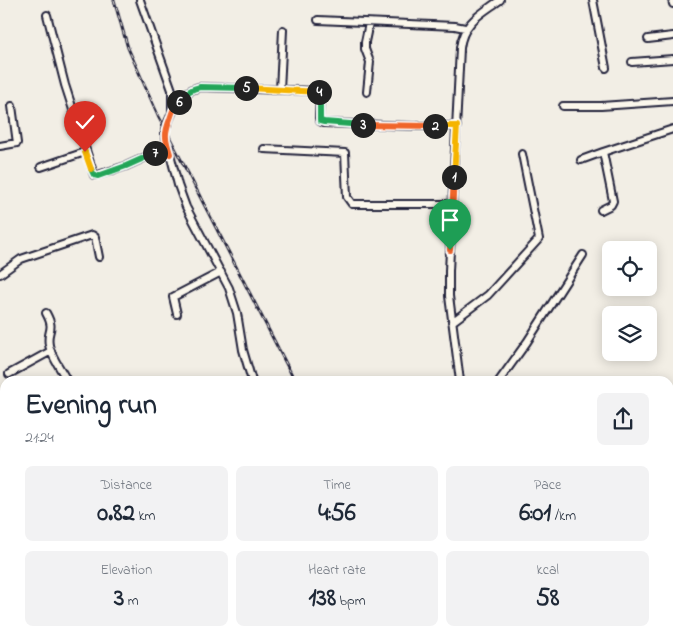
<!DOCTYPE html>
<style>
:root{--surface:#fff;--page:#f2f2f3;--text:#1f2937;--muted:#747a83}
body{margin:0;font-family:"Indie Flower",sans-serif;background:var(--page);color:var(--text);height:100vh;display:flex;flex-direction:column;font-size:19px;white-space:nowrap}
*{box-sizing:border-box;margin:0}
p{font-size:16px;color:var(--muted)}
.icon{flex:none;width:28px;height:28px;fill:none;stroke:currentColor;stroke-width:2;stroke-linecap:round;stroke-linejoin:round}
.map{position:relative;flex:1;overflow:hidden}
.side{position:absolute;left:0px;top:376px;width:674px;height:266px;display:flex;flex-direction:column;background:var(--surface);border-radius:15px 15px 0 0;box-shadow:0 2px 12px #0003}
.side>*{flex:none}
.buttons{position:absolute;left:602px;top:241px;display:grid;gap:10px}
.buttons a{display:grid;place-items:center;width:55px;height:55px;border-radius:8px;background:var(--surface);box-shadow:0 2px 12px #0003;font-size:25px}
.pin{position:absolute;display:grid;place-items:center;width:42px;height:42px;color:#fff;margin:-51px -21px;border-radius:50% 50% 50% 0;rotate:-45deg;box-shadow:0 0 5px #0007}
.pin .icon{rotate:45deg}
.km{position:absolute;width:25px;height:25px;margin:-12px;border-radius:50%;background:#222;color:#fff;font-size:14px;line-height:25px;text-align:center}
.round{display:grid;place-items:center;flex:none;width:52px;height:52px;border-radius:8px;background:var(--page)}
.overview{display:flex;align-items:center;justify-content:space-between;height:85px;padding:0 25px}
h1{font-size:28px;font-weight:800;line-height:38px}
.stats{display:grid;grid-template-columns:repeat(3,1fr);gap:8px;height:85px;padding:5px 25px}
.stats div{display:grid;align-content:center;border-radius:8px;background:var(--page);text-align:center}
.stats b{font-size:25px;font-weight:800}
.stats small{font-size:14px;font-weight:400}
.stats p{font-size:14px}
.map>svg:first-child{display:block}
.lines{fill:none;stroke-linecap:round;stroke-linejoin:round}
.minor-casing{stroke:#22223b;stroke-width:10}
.minor{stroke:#fbf7ec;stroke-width:6}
.rail-casing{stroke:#22223b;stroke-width:3}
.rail{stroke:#fbf7ec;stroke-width:1;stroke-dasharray:4;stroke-linecap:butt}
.split-1-casing{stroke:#fff;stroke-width:10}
.split-2-casing{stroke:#fff;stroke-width:10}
.split-3-casing{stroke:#fff;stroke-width:10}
.split-4-casing{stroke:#fff;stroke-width:10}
.split-5-casing{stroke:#fff;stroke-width:10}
.split-6-casing{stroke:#fff;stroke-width:10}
.split-7-casing{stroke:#fff;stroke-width:10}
.split-8-casing{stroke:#fff;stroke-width:10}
.split-9-casing{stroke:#fff;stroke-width:10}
.split-1{stroke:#f0652b;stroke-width:6}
.split-2{stroke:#f5b400;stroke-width:6}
.split-3{stroke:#f0652b;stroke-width:6}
.split-4{stroke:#22a559;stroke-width:6}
.split-5{stroke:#f5b400;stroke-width:6}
.split-6{stroke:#22a559;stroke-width:6}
.split-7{stroke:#f0652b;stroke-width:6}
.split-8{stroke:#22a559;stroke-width:6}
.split-9{stroke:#f5b400;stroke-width:6}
</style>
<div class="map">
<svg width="673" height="642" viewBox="0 0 673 642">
<rect width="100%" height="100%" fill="#f2eee5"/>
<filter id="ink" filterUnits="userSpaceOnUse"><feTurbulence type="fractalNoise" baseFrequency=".02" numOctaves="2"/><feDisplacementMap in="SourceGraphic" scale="10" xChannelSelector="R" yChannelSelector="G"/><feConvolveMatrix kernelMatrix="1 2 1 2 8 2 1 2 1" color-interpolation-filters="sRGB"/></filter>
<g filter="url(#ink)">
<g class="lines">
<defs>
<path id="minor" d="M140,0L172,90V113L165,129V134L178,185L186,207L229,288L237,313L243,350L252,381
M593,0L606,68
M672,0L673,4
M47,15L65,85L94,175H98L126,166L159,151H165L170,154
M318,20L455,26L465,28
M648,39L673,36
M632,62L673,59
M280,90L283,30
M367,92L370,62L365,49V42L369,23
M563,106H601L673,101
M173,108C181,99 187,89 200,87L317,91L320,95L319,118L320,121L324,123L413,126H457
M0,146L17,143L12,106
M264,149L345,153L347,197L352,204H452
M581,160L603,152
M41,167L85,152
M601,210L611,205L613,201L603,152L673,129
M0,274L21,259L92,235L95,237L99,257
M46,313C56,331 46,330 49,345C51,357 62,370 67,381
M177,314L173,297L221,272
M452,322L488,295L539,239L522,154
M9,374L51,351
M460,381L449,296V271L460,48C463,22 481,14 500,0
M499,381L527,342L583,255
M669,516L673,514
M0,522L5,529
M669,548L673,554
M669,620L673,627
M90,638L96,642
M325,638L329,642
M460,638L461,642
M645,638L648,642
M206,642L218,638
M266,642L274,638"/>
</defs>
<!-- minor casing -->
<use href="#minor" class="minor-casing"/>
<!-- minor -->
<use href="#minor" class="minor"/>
<defs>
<path id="rail" d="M114,0L128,48L158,115L295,381
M427,638L430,642"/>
</defs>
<!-- rail casing -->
<use href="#rail" class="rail-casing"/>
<!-- rail -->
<use href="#rail" class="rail"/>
</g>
</g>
<g class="lines" filter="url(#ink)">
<defs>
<path id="split-1" d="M450,250L454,177"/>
<path id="split-2" d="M435,126H457L454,177"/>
<path id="split-3" d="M363,125L435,126"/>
<path id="split-4" d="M319,92L320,94V121L324,122L363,125"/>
<path id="split-5" d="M246,88L319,92"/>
<path id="split-6" d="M179,102C186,94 189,89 200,87L246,88"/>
<path id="split-7" d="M155,153L164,151L170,154C165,138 164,134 170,119C173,111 173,107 179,102"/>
<path id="split-8" d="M91,169L94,175L98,176L126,166L155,153"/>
<path id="split-9" d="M85,152L91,169"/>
</defs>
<!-- split-1 casing -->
<use href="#split-1" class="split-1-casing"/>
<!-- split-2 casing -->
<use href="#split-2" class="split-2-casing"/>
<!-- split-3 casing -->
<use href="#split-3" class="split-3-casing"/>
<!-- split-4 casing -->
<use href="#split-4" class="split-4-casing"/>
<!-- split-5 casing -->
<use href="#split-5" class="split-5-casing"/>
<!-- split-6 casing -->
<use href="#split-6" class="split-6-casing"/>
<!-- split-7 casing -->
<use href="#split-7" class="split-7-casing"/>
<!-- split-8 casing -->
<use href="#split-8" class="split-8-casing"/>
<!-- split-9 casing -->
<use href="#split-9" class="split-9-casing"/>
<!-- split-1 -->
<use href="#split-1" class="split-1"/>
<!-- split-2 -->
<use href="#split-2" class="split-2"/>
<!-- split-3 -->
<use href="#split-3" class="split-3"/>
<!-- split-4 -->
<use href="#split-4" class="split-4"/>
<!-- split-5 -->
<use href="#split-5" class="split-5"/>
<!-- split-6 -->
<use href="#split-6" class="split-6"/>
<!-- split-7 -->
<use href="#split-7" class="split-7"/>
<!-- split-8 -->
<use href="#split-8" class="split-8"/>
<!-- split-9 -->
<use href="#split-9" class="split-9"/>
</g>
</svg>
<div class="buttons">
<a><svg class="icon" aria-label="locate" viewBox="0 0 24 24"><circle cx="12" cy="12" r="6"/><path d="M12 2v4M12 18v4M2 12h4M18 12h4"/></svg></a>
<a><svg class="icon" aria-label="layers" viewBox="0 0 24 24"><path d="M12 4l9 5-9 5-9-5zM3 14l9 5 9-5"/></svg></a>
</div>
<div class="pin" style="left:450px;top:250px;background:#1e9e55"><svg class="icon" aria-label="arrive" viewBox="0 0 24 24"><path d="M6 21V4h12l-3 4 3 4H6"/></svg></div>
<div class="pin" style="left:85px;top:152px;background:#d93025"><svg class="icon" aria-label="check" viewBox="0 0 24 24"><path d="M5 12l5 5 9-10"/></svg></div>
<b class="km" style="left:454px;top:177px">1</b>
<b class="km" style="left:435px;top:126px">2</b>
<b class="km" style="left:363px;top:125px">3</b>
<b class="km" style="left:319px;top:92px">4</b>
<b class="km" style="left:246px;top:88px">5</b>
<b class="km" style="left:179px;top:102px">6</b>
<b class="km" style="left:155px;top:153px">7</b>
<section class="side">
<div class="overview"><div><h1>Evening run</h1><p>21:24</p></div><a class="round"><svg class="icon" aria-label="share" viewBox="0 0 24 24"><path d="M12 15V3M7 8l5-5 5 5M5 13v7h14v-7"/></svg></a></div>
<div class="stats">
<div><p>Distance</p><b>0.82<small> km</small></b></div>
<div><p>Time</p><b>4:56</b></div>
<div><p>Pace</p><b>6:01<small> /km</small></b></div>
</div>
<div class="stats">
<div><p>Elevation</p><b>3<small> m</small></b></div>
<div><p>Heart rate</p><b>138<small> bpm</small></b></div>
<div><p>kcal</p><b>58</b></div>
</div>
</section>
</div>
